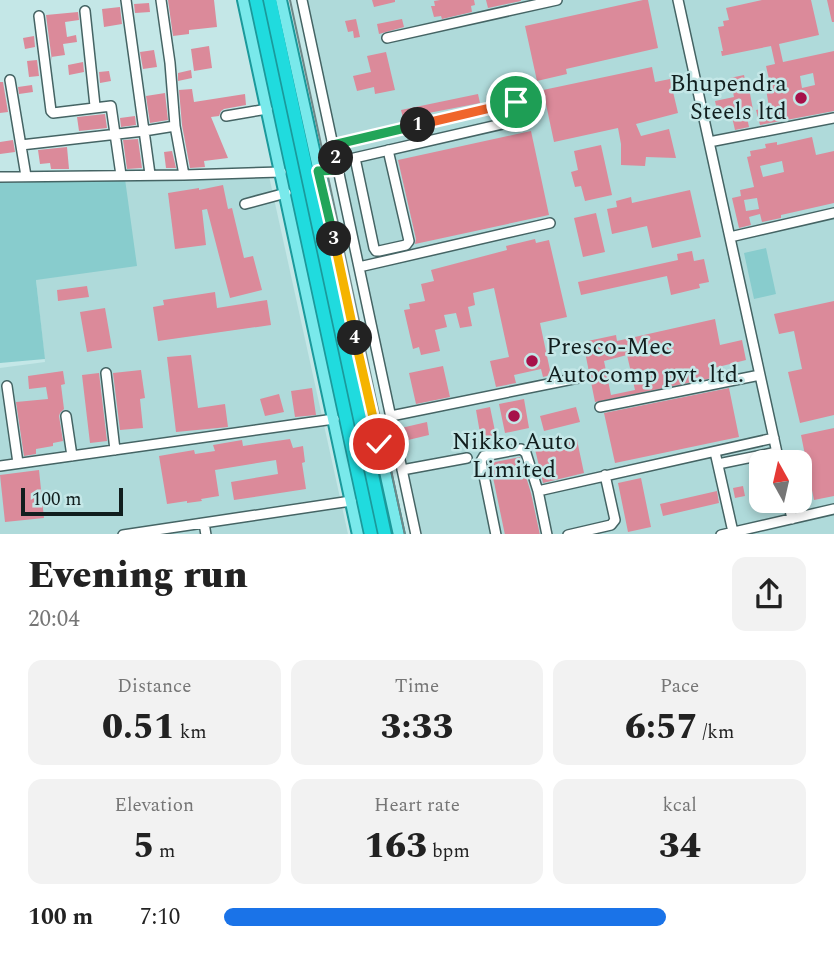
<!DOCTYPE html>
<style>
:root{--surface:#fff;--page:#f2f2f2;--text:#222;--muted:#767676;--accent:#1a73e8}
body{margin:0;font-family:Spectral,serif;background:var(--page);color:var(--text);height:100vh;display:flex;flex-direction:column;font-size:26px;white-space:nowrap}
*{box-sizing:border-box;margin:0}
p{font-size:23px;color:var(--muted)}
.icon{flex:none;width:38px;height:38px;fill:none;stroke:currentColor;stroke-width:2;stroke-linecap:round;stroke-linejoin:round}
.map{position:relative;height:534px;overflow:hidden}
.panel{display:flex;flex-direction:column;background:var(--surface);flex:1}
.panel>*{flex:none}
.needle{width:46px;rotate:352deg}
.buttons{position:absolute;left:749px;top:450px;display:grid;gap:14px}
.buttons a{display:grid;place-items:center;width:63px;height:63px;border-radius:14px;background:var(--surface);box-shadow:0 4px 10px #0003;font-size:35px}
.scale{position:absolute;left:21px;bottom:18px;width:102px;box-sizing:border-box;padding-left:7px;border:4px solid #111e1e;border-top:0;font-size:19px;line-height:24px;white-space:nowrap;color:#111e1e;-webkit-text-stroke:5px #c4e7e7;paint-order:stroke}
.pin{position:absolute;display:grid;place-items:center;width:60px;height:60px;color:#fff;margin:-30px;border:4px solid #fff;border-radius:50%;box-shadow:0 2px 7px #0007}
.km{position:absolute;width:35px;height:35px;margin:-18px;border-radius:50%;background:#222;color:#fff;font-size:19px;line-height:35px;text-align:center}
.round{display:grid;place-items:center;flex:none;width:74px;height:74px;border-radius:14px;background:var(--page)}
.head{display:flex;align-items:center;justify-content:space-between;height:119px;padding:0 28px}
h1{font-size:38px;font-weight:800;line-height:52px}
.metrics{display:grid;grid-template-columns:repeat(3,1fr);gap:10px;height:119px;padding:7px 28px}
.metrics div{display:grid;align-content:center;border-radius:14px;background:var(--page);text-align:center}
.metrics b{font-size:35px;font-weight:800}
.metrics small{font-size:19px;font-weight:400}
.metrics p{font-size:19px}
ul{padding:0 28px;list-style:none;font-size:23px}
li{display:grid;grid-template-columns:112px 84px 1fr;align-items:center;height:52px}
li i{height:18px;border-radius:9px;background:var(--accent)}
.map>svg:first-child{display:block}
.built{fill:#afdada;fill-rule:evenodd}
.green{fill:#88cccd}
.building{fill:#db8a9a;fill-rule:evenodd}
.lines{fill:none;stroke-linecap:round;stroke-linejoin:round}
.minor-casing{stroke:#456464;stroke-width:12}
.major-casing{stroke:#1b999b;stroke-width:14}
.highway-casing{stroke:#1b999b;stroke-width:16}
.minor{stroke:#fff;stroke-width:9}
.major{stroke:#79e9eb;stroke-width:10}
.highway{stroke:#20dbde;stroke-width:12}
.rail{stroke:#6e8787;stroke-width:2}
.split-1-casing{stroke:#fff;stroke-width:14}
.split-2-casing{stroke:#fff;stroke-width:14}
.split-3-casing{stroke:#fff;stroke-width:14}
.split-4-casing{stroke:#fff;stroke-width:14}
.split-5-casing{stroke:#fff;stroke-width:14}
.split-1{stroke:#f0652b;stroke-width:9}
.split-2{stroke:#22a559;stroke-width:9}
.split-3{stroke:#22a559;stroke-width:9}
.split-4{stroke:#f5b400;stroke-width:9}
.split-5{stroke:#f5b400;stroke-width:9}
.poi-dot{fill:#a6114a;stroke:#c4e7e7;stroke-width:2.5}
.labels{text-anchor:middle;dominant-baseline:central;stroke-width:5;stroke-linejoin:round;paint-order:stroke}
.poi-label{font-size:24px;fill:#111e1e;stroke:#c4e7e7;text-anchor:end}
</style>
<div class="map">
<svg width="834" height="535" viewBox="0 0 834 535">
<rect width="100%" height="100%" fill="#c4e7e7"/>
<!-- built -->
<path class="built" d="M305,0H834V534H422ZM761,462H800V500H761Z
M269,176L348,534H0V368L45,362L36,280L125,179Z"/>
<!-- green -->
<path class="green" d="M125,179L137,266L36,280L45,359L0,363V183Z
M766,248L776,294L754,299L744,253Z"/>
<!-- building -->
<path class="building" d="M168,0H214L217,27L189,30V34L173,36Z
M372,0H395V2L374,7Z
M440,0H474L475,5L471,6L472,12L442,19L441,16L434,17L431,6H435L434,1Z
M486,0H521V1L488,8Z
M643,0H648L658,48L566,69L567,74L537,81L525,26Z
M762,0H811L819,35L779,44L783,62L834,51V111L760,125L756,110L769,107L766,89L771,88L766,66L775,64L771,46L722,56L721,51H723L718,27L724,26L723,21L729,20L726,8ZM813,73L815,85L802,88L800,76Z
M827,0H834V22H832Z
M149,3L150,12L135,13L134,4Z
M120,7L122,24L104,27L102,9Z
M78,12L79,20L65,22L67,37L76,35L77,42L63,44L65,55L51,57L52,61L46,15Z
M356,19L360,37L354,38L353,31L348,32L345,21Z
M402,19L404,27L379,34L377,24Z
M34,36L35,47L25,49L23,38Z
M209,46L212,68L194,71L191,49Z
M154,50L157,67L143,69L140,52Z
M386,52L395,90L375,94L374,87L357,91L353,76L371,72L367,56Z
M37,60L39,76L29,77L27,61Z
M83,62L84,72L69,75L68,65Z
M652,67L655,82L670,79L678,113L636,124L641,136L669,129L676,158L646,157L645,166L621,165V144L618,128L554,142L543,90Z
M191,70L192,78L178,81V73Z
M109,71L111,81L100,83L99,72Z
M744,75L747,89L749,88L753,110L746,112L749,127L735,130L732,117L719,119L715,101L734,97L730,78Z
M0,82H3L8,112L0,113Z
M32,85L33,92L19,94L18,87Z
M192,89L194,102L245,94L246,105L224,109L221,111L219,116L211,117L228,158L204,161L205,167L190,168L182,125L179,90Z
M165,93L168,120L150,123L146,96Z
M478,94L480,103L403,118L401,110Z
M105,114L107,128L79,131L77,117Z
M135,116L136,125L121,127L120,118Z
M531,131L549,215L415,244L416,239L398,160Z
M812,137L816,155L834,151V203L781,215V218L762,222L760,214L749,217L751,225L739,228L732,198L741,196L740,190L754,187L747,157L751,156L750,151L766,148L765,144L777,142V145ZM782,161L784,172L763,177L760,166ZM757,198L759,209L746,211L744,200Z
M138,139L142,168L127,169L123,140Z
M13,140L15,152L0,154V142Z
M601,145L612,195L585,201L581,186L575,187L571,172L578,170L574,151Z
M67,147L69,169H51L50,163L40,164L38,150Z
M172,151L176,168H166L164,152Z
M223,185L228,209L232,208L244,258L253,256L262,290L230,298L207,209L202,210L206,245L175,249L168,193L199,188V190Z
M690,190L701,237L652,248L647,226L612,234L607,209L617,207L616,201L631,197L632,203Z
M596,213L605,252L583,257L574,218Z
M535,239L536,243L549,240L567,317L540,323L551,375L543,377L541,369L514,375L516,383L496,387L490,361L509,357L494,288L473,293L475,305L468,307L472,326L460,328L456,313L444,315L447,327L435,330L440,351L421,355L419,347L413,349L404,310L410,309L409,304L425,301L421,284L434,281L431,270L507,250L506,246Z
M692,251L694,261L704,259L709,282L699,284L700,288L671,295L667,276L581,295L578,282L678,260L677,254Z
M87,286L89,297L58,301L57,290Z
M215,292L217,308L267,300L271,325L158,341L153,307L164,305L163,300Z
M834,301V415L800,423L788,372L802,369L794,331L779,334L774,314Z
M105,308L112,348L87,352L80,312Z
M715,319L720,345L742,340L746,360L710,369L712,378L595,402L583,342L616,335L617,341ZM627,355L635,390L611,395L604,361Z
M191,355L198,408L225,404L228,427L176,432L167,357Z
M443,366L450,397L416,404L409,373Z
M141,370L145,398L140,399L143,428L120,430L113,373Z
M63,371L65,384L61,385L64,409L60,413L59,416L63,441L53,443V446L36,449V454L24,456L16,402L48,399L46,387L29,389L28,376Z
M99,373L107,441L90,443L82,375Z
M312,388L316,415L295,417L291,391Z
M729,388L739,437L615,463L604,413Z
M279,394L284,412L265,416L260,399Z
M524,399L529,428L505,433L499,404Z
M490,407L496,436L481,439L476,410Z
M576,407L580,422L544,431L540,416Z
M427,422L429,435L404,441L401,428Z
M834,428V496L814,500L801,435Z
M290,439L293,448L303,446L305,462L302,463L306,489L234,500L231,482L278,474L276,460L215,470L219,496L201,499L202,501L187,503V501L167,504L159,456L194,450L195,454L215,451L213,445L242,440L243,446Z
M577,440L584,473L543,483L535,449Z
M520,457L531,493L540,535H505L490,463Z
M39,470L44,518L5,522L0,475Z
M641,478L651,527L628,532L618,483Z
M743,486L745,496L735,498L733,488Z
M717,491L719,503L663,516L660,504Z"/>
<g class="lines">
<defs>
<path id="minor" d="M126,0L150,174
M161,0L170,63L175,126L184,175
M302,0L416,535
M678,0L779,462
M85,11L95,106
M39,16L51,111L53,113L111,106L121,175
M387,38L557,0
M10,80L26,176
M226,116L267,109
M709,142L834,118
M21,145L144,131L175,126
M333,145L516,102
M355,158L374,248L376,251H379L406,245L409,241L388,150
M337,162L524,119
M0,177L184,175L281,172
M245,204L286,193
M730,237L834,213
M359,267L550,223
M106,373L115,450
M7,386L18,463
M600,407L760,375
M66,416L72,456
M391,416L578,378
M715,452L733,532
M718,464L777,452
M0,466L334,419
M402,470L467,458
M538,491L774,438
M788,500L792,519
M204,523L206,535
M123,535L351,501
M496,535L481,461L484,456L521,449L526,453L538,491L547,535
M568,535L611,525L615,520L605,475
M721,535L834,509"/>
<path id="major" d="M243,0L358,535
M281,0L399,535"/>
<path id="highway" d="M256,0L371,535
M270,0L385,535"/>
</defs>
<!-- minor casing -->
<use href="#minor" class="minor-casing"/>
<!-- major casing -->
<use href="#major" class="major-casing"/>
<!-- highway casing -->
<use href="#highway" class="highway-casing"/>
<!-- minor -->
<use href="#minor" class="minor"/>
<!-- major -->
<use href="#major" class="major"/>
<!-- highway -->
<use href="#highway" class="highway"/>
<!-- rail -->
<path class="rail" d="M290,0L405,535"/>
</g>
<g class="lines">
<defs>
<path id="split-1" d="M418,125L516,102"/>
<path id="split-2" d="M336,158L333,145L418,125"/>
<path id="split-3" d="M334,239L318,171L338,170L336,158"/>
<path id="split-4" d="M334,239L355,338"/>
<path id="split-5" d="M355,338L379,444"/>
</defs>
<!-- split-1 casing -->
<use href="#split-1" class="split-1-casing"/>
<!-- split-2 casing -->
<use href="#split-2" class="split-2-casing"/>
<!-- split-3 casing -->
<use href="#split-3" class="split-3-casing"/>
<!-- split-4 casing -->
<use href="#split-4" class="split-4-casing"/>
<!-- split-5 casing -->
<use href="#split-5" class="split-5-casing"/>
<!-- split-1 -->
<use href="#split-1" class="split-1"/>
<!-- split-2 -->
<use href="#split-2" class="split-2"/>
<!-- split-3 -->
<use href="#split-3" class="split-3"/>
<!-- split-4 -->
<use href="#split-4" class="split-4"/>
<!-- split-5 -->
<use href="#split-5" class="split-5"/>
</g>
<!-- markers -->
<g class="poi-dot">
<circle cx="801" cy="98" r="7"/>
<circle cx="532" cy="361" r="7"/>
<circle cx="514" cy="416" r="7"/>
</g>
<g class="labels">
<!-- poi labels -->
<g class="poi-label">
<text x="787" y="84">Bhupendra<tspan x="787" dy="28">Steels ltd</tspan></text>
<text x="546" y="347" text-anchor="start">Presco-Mec<tspan x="546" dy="28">Autocomp pvt. ltd.</tspan></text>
<text x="514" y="442" text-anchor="middle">Nikko Auto<tspan x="514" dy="28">Limited</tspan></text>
</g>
</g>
</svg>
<div class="buttons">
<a><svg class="needle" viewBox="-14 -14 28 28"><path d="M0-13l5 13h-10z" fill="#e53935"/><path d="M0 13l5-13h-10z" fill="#767676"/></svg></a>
</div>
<div class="scale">100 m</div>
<div class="pin" style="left:516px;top:102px;background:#1e9e55"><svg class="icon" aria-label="arrive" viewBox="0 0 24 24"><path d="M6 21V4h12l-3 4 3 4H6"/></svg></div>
<div class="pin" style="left:379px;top:444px;background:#d93025"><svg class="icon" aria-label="check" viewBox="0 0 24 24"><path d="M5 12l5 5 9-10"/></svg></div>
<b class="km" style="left:418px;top:125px">1</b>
<b class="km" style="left:336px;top:158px">2</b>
<b class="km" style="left:334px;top:239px">3</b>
<b class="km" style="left:355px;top:338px">4</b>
</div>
<section class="panel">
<div class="head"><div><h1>Evening run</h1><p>20:04</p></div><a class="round"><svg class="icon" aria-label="share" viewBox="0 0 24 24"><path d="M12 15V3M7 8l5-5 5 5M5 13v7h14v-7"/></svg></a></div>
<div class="metrics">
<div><p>Distance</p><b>0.51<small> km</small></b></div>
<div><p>Time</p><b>3:33</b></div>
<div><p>Pace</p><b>6:57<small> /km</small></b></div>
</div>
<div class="metrics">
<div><p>Elevation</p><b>5<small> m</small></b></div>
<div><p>Heart rate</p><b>163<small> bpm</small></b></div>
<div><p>kcal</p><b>34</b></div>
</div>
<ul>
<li><b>100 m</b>7:10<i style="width:76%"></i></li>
</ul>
</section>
